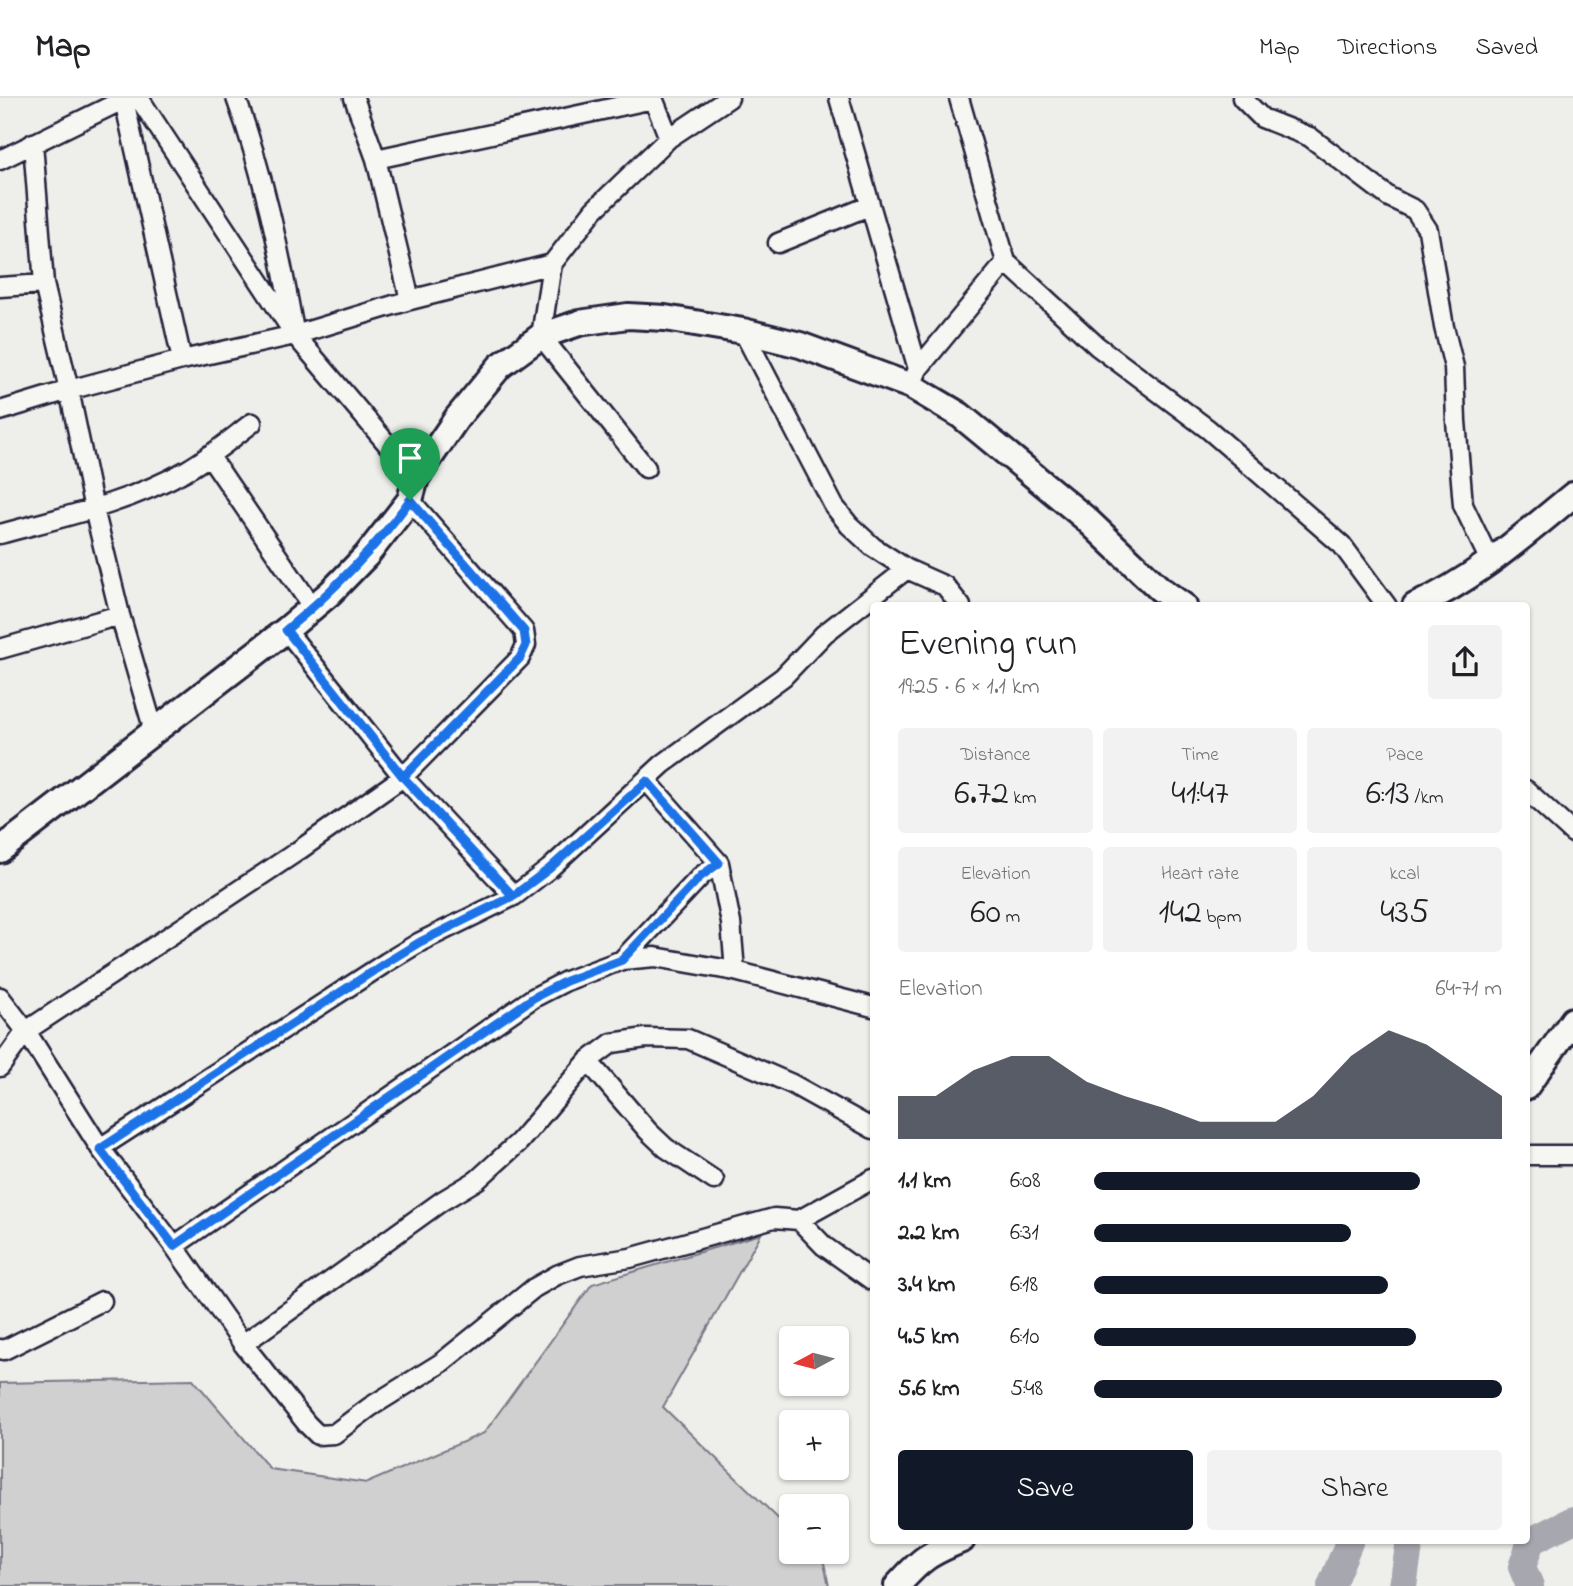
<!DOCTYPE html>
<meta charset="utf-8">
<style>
:root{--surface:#fff;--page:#f2f2f2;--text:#202124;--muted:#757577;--line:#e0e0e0;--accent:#111827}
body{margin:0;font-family:"Indie Flower",sans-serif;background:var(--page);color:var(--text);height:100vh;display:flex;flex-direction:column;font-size:26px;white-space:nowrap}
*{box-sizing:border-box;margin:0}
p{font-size:23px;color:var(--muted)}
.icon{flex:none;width:38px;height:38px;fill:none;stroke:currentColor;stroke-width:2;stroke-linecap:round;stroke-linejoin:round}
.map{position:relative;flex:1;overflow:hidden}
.side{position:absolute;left:870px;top:504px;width:660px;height:942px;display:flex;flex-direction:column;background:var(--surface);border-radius:7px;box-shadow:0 2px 5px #0004}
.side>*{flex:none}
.needle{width:46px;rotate:263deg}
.controls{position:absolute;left:779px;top:1228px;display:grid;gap:14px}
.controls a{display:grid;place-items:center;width:70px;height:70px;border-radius:7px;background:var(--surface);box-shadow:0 2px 5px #0004;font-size:35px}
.pin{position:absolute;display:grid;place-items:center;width:60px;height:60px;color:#fff;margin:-72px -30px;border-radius:50% 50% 50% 0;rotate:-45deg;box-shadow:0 0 7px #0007}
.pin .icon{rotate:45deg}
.round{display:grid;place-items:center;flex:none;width:74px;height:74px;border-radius:7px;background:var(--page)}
.headline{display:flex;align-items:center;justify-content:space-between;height:119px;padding:0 28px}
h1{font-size:38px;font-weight:600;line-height:52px}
.stats{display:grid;grid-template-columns:repeat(3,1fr);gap:10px;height:119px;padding:7px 28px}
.stats div{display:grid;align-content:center;border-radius:7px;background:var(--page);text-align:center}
.stats b{font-size:35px;font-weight:600}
.stats small{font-size:19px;font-weight:400}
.stats p{font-size:19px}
.chart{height:196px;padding:14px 28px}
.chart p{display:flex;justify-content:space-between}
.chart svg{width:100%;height:126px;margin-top:7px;fill:var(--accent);opacity:.7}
.cta{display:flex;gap:14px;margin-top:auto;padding:14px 28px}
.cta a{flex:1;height:80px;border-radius:7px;background:var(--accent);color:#fff;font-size:28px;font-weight:600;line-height:80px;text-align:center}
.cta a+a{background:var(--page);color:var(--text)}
ul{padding:0 28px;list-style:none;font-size:23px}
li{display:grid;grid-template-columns:112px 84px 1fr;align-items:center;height:52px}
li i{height:18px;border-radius:9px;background:var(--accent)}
header{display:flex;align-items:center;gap:42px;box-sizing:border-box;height:98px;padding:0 35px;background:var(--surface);border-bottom:2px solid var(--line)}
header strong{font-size:33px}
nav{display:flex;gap:38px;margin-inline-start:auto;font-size:24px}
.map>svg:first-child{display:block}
.green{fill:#d0d0d1;stroke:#797986;stroke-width:2}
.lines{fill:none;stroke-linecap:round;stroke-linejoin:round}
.river{stroke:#a7a7af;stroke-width:28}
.street-casing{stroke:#22223b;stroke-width:23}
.secondary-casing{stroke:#22223b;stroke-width:30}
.street{stroke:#f6f6f2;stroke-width:18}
.secondary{stroke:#f6f6f2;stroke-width:24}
.route-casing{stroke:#fff;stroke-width:14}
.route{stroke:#1a73e8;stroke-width:9}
</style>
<header>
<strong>Map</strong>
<nav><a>Map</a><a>Directions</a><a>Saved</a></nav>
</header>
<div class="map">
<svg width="1573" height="1488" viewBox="0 0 1573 1488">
<rect width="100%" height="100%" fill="#eeeeeb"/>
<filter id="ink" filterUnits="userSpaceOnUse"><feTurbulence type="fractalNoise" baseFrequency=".0143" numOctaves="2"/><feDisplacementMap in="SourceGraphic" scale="14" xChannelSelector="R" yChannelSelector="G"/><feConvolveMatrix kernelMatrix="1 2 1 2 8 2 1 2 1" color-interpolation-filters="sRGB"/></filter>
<g filter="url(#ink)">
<!-- green -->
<path class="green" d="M761,1136L663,1309L791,1433V1454H813L824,1465L829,1488H0V1285L193,1281L270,1371L367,1385L484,1335L592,1186Z"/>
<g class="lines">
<!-- river -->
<path class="river" d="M1331,1488L1350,1442
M1403,1488L1410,1442
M1530,1488L1522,1469L1531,1443L1573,1422"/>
<defs>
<path id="street" d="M139,0L295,237L416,380
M236,0C263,74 279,150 293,227
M354,0L376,61L410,202
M653,0L669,40
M839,0L918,271L911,288
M959,0L1006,164L1097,248L1208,331L1342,447L1387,508
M1242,0L1262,20L1310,39L1389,99L1415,112L1428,132L1444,229L1454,269L1456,323L1463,407L1491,465
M124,2L182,262
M33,45L44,186L69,292L94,411L120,517L154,633
M376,61L653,1
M0,62L127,0
M778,145L869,108
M0,189L44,186
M743,233L834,408L849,427L873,449L907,471L945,488L961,508
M918,271L1006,164
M0,313L69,292L182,262L295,237L410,202L552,166
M209,357L313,510
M646,370L541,238L552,166L594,112L669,40L729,0
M0,436C63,419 129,405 187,372C210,359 231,341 252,325
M286,532L403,679L514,798
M0,551L120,517
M647,683L719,765L731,825L735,873
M1526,692L1573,735
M622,862L701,778L719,765
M0,899L26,933L100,1050L174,1148L243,1246L442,1103L477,1082L519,1044L588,963L612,945L646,940L688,941L792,986L873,1031
M588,963L648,1033L666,1050L714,1082
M0,969L26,933L295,755L403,679L520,560L526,547L524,533L410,402
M100,1050L387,864L420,844L514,798L549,771L663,666L783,579L824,536L907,471
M1526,1057H1573
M799,1122L824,1148L873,1183
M174,1148L533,900L566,883L622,862L655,859L735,873L873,909
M243,1246L307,1326L318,1337L334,1336L370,1309L441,1265L534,1190L557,1177L580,1168L630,1160L774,1120L799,1122L873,1081
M0,1251L4,1252L102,1203"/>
<path id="secondary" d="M1415,508C1475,481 1523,438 1573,397
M0,752L286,532L330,495L366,458L410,402L416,380L457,320L500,268L541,238L579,225L628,218L665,220L743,233L800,247L911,288L960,317L1085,420L1160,491L1184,508
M1526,989L1573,922
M897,1488C921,1461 928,1456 962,1442"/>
</defs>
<!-- street casing -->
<use href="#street" class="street-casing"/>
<!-- secondary casing -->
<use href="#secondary" class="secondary-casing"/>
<!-- street -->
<use href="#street" class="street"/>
<!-- secondary -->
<use href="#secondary" class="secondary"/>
</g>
</g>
<g class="lines" filter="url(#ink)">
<defs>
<path id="route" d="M410,402C374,452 333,493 286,532L403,679L513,798L420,844L387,864L100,1051L174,1148L533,900L566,883L622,862L701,778L719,765L647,683L549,771L513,798L403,679L520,560L526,547L524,533L410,402"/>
</defs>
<!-- route casing -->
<use href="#route" class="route-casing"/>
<!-- route -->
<use href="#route" class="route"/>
</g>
</svg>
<div class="controls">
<a><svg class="needle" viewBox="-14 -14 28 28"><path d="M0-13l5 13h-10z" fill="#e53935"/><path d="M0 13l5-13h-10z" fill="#757577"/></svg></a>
<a>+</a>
<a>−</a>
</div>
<div class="pin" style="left:410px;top:402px;background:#1e9e55"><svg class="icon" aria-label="arrive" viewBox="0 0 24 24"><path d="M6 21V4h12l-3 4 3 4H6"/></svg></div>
<section class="side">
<div class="headline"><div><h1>Evening run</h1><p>19:25 · 6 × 1.1 km</p></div><a class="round"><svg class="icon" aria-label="share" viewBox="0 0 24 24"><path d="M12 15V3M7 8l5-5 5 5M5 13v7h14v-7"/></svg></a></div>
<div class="stats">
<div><p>Distance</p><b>6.72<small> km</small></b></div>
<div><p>Time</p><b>41:47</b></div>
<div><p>Pace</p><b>6:13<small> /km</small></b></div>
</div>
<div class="stats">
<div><p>Elevation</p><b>60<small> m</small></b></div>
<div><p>Heart rate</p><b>142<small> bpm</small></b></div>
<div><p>kcal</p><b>435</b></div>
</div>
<div class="chart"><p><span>Elevation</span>64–71 m</p>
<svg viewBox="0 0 160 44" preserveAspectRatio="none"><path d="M0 44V29L10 29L20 20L30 15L40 15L50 24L60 29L70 33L80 38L90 38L100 38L110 29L120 15L130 6L140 11L150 20L160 29V44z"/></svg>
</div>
<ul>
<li><b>1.1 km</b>6:08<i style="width:80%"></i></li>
<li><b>2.2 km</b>6:31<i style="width:63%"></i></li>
<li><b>3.4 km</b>6:18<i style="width:72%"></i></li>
<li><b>4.5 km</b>6:10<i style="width:79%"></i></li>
<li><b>5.6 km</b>5:48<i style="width:100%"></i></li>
</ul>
<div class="cta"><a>Save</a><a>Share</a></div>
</section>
</div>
